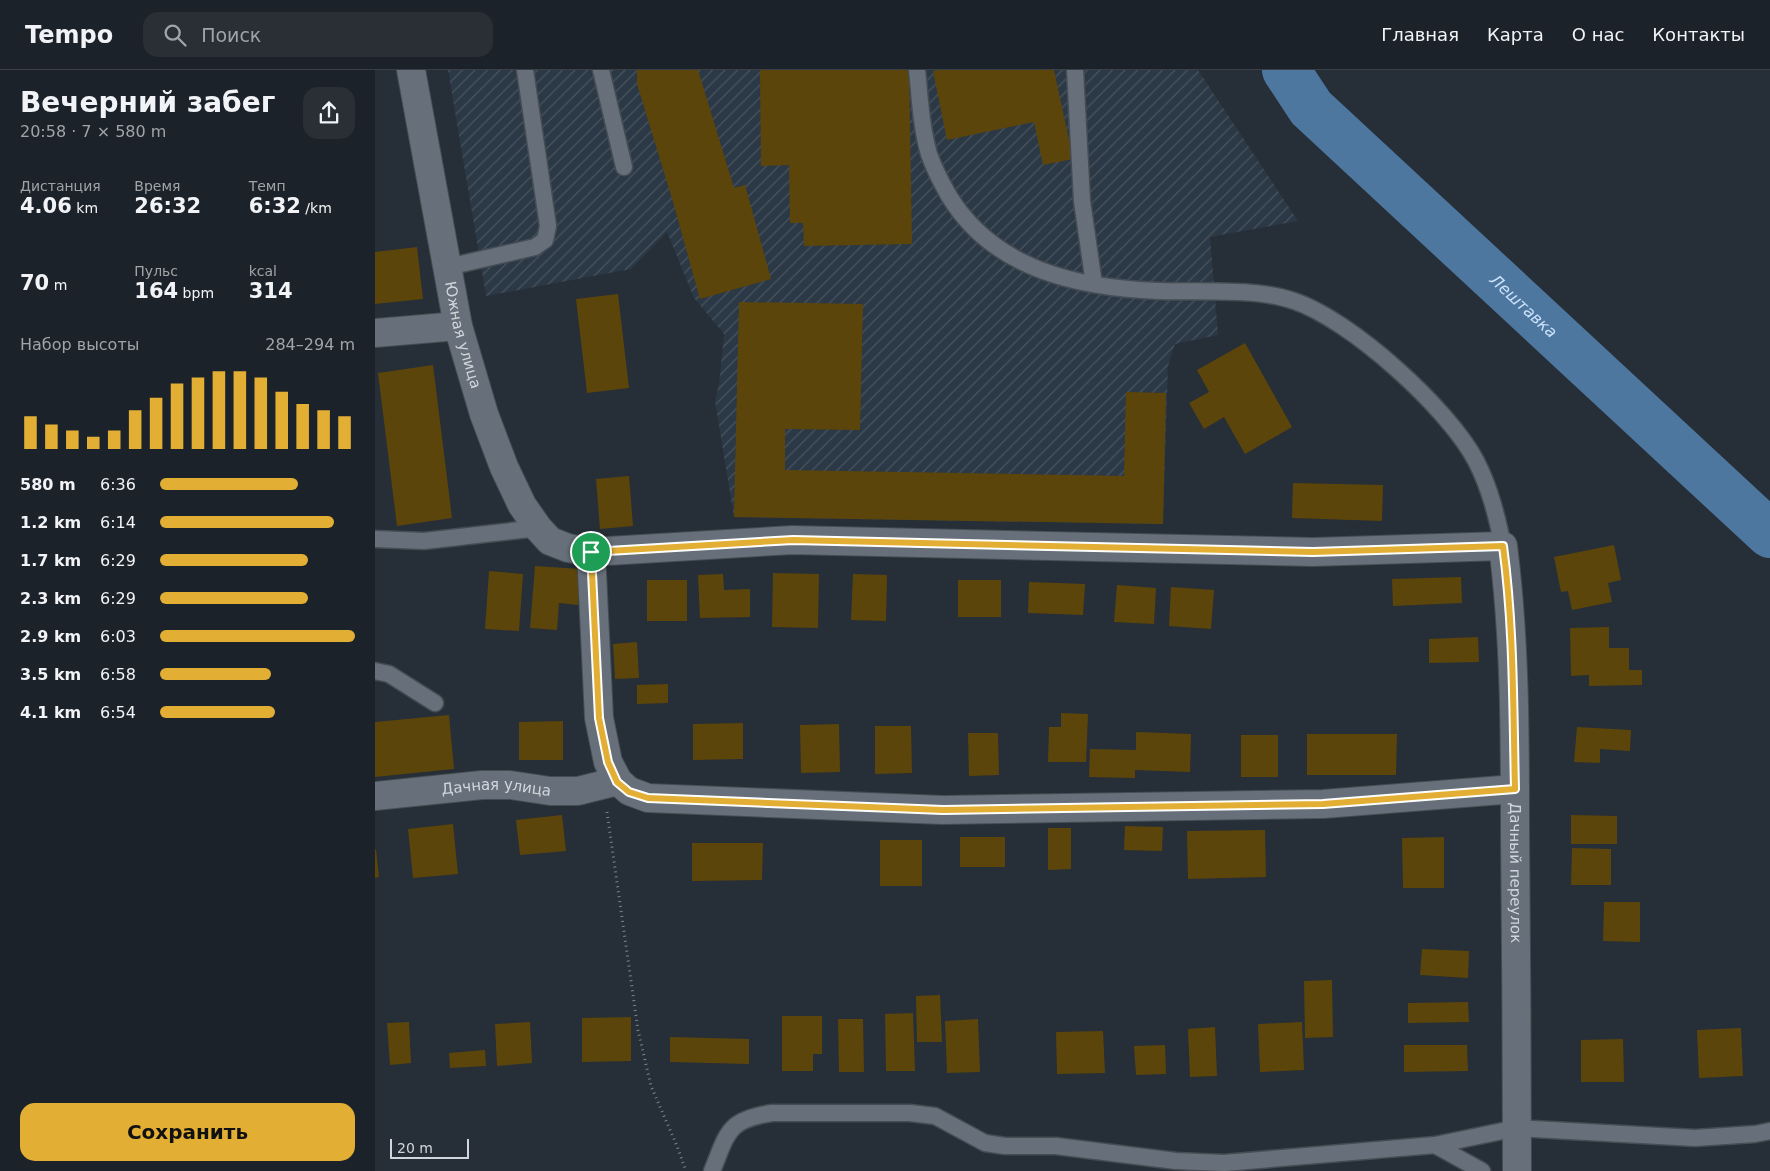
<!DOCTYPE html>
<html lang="ru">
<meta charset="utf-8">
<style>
:root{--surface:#1c2229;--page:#292f35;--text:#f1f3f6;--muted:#a0a4a8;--line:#3a3f46;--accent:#e2af34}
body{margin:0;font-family:"DejaVu Sans",sans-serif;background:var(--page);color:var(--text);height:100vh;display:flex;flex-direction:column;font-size:19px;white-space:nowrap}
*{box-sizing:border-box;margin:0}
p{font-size:16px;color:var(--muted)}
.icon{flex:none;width:28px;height:28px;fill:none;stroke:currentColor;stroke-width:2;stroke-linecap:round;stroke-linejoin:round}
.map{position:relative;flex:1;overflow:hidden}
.panel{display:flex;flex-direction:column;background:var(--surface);width:375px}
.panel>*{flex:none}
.scale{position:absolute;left:15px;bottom:12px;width:79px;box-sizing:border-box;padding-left:5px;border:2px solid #d1d6dc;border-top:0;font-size:14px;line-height:18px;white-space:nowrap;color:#d1d6dc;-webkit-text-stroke:4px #262e37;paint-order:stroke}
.pin{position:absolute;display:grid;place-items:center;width:42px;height:42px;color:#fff;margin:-21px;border:2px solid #fff;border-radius:50%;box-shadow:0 1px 5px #0007}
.round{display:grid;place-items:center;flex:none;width:52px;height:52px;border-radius:15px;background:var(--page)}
.headline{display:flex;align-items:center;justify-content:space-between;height:85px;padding:0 20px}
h1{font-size:28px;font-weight:700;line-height:38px}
.metrics{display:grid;grid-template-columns:repeat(3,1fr);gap:8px;height:85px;padding:5px 20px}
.metrics div{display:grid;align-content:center}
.metrics b{font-size:21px;font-weight:700}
.metrics small{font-size:14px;font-weight:400}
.metrics p{font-size:14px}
.chart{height:140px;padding:10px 20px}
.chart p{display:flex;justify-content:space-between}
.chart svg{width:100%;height:90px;margin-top:5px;stroke:var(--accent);stroke-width:6}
.action{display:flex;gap:10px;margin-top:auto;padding:10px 20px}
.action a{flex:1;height:58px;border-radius:15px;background:var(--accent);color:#111;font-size:20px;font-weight:700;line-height:58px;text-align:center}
ul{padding:0 20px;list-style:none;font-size:16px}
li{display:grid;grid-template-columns:80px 60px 1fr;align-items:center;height:38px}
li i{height:12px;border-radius:6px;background:var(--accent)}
header{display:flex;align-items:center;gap:30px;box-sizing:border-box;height:70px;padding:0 25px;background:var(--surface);border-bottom:1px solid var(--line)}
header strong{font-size:24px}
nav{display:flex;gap:28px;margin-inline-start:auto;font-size:18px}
.search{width:350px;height:45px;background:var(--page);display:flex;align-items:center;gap:12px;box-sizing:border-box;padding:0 18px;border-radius:15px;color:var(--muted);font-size:19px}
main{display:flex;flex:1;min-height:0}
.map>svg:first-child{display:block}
.industrial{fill:url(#industrial-furrows)}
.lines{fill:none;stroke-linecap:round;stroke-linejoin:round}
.river{stroke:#4e779f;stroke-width:48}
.building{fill:#5c450a}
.service-casing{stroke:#454c53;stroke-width:19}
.minor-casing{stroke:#454c53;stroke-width:30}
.path{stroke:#7d848b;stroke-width:3;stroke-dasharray:1 4;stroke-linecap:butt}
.service{stroke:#67707a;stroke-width:16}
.minor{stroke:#67707a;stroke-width:28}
.route-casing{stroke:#fff;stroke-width:10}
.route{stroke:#e2af34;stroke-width:6}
.labels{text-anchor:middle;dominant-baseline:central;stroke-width:4;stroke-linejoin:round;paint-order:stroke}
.street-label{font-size:15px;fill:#d1d6dc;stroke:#262e37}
.water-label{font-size:16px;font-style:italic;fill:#cae2fb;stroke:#262e37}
</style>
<header>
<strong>Tempo</strong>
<div class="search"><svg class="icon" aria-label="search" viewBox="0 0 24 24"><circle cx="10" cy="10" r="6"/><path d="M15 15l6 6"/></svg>Поиск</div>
<nav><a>Главная</a><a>Карта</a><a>О нас</a><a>Контакты</a></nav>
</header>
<main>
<section class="panel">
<div class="headline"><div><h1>Вечерний забег</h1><p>20:58 · 7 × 580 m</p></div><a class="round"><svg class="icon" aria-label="share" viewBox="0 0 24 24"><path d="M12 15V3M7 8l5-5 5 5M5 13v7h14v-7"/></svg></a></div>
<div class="metrics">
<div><p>Дистанция</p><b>4.06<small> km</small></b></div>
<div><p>Время</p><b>26:32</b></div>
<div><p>Темп</p><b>6:32<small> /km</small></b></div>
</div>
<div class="metrics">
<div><b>70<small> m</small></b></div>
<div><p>Пульс</p><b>164<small> bpm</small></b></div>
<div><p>kcal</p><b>314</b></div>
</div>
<div class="chart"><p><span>Набор высоты</span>284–294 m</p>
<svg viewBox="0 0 160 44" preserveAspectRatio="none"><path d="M5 44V28M15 44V32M25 44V35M35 44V38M45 44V35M55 44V25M65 44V19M75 44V12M85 44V9M95 44V6M105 44V6M115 44V9M125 44V16M135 44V22M145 44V25M155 44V28"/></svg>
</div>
<ul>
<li><b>580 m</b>6:36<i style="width:71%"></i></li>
<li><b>1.2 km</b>6:14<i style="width:89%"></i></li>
<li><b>1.7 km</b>6:29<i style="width:76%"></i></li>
<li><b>2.3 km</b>6:29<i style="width:76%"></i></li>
<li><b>2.9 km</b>6:03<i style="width:100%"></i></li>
<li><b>3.5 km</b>6:58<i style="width:57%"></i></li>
<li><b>4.1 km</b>6:54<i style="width:59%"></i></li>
</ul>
<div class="action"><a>Сохранить</a></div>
</section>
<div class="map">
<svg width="1395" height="1101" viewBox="0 0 1395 1101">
<defs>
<pattern id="industrial-furrows" width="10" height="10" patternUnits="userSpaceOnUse" patternTransform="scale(1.25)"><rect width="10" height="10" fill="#2b3845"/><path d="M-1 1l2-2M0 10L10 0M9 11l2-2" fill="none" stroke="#49545f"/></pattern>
</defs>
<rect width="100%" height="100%" fill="#262e37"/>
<!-- industrial -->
<path class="industrial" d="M73,0H823L923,151L835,167L843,265L800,274L793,296L788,454L359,447L340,331L344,314L349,264L319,228L292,162L256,199L111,226Z"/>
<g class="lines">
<!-- river -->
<path class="river" id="s1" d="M911,0L936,38L1395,464"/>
</g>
<!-- building -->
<path class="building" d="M262,0H323L359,118L370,115L396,209L325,229L298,132L262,14Z
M385,0H534L537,174L429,176L428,153H415L414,95L386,96Z
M564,0H679L698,89L668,95L659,52L572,70L558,1Z
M42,177L48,229L0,234V182Z
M243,224L254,318L212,323L201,229Z
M364,232L488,234L485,360L410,359V400L749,406L751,322L791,323L788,454L359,447Z
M870,273L917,357L870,384L849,347L829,359L814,333L834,322L822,300Z
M58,295L77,448L22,456L3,303Z
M254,406L258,456L225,459L221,409Z
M918,413L1008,415L1007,451L917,448Z
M1239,475L1246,510L1233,513L1237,532L1197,540L1193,521L1186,522L1179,487Z
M160,496L206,499L203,535L184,533L182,560L155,558Z
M114,501L148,504L144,561L110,559Z
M398,503L444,504L443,558L397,557Z
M348,504L349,520L375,519V547L325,548L323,505Z
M478,504L512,505L511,551L476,550Z
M1086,507L1087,533L1018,536L1017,509Z
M272,510H312V551H272Z
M583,510H626V547H583Z
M654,512L710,514L708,545L653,543Z
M742,515L781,518L779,554L739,552Z
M796,517L839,520L836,559L794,556Z
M1234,557V578H1254V600H1267V615L1214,616V605L1196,606L1195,558Z
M1103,567L1104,592L1054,593V569Z
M262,572L264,608L240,609L238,574Z
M293,614V633L262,634V615Z
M686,643L713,644L711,692H673L674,657H686Z
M74,645L79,699L0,707V652Z
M188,651V690H144V652Z
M368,653V689L318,690V654Z
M464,654L465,702L426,703L425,655Z
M500,656H536L537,703L500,704Z
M1202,657L1256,660L1255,681L1225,679V693L1199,692Z
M761,662L816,664L815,702L760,700V708L714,707L715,679L761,680Z
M593,663H623L624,705L594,706Z
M932,664H1022L1021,705H932Z
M866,665H903V707H866Z
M187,745L191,781L145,785L141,750Z
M1196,745L1242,746V774H1196Z
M78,754L83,804L38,808L33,759Z
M750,756L788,757L787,781L749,780Z
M673,758H696V799L673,800Z
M890,760L891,807L813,809L812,761Z
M585,767H630V797H585Z
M1069,767V818H1028L1027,768Z
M505,770H547V816H505Z
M317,773H388L387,810L317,811Z
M1197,778L1236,779V815H1196Z
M1,779L4,807L0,808V780Z
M1229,832H1265V872L1228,871Z
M1047,879L1094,881L1093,908L1045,905Z
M957,910L958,967L930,968L929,911Z
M565,925L567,972H542L541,926Z
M1093,932L1094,952L1033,953V933Z
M538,943L540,1001H511L510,944Z
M407,946H447V984H438V1001H407Z
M256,947V991L207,992V948Z
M463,949H488L489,1002H464Z
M603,949L605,1002L572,1003L570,951Z
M34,952L36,993L15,995L12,953Z
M155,952L157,993L122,996L120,954Z
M927,952L929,1000L885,1002L883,954Z
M840,957L842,1006L815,1007L813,959Z
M1366,958L1368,1006L1324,1008L1322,960Z
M728,961L730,1003L682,1004L681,962Z
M295,967L374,969V994L295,992Z
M1248,969L1249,1012H1206V970Z
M790,975L791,1004L761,1005L759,976Z
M1029,975H1092L1093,1001L1029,1002Z
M110,980L111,996L75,998L74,983Z"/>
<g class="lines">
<defs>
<path id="service" d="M226,0L249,97
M542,0C545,28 546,57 554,84C559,99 566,112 574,126C619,200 704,218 784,221C824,222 883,218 919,231C976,250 1074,339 1101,391C1115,418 1122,447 1128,476
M700,0L707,131L719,214
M73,197L160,177L170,170L173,156L150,0
M0,469L49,471L163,458
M0,601L14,604L60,633
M337,1101C353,1062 352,1050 397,1043H535L560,1046L610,1073L630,1076H681L801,1091L849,1093L1060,1075
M1107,1101L1060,1075L1142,1058L1320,1068L1380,1064L1395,1061"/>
<g id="minor">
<path id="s2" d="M36,0L83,256L109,344L129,397L147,435L163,458L175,471L193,478L216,482L417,470L938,482L1128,476C1140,570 1140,665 1140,760C1141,874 1142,987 1142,1101"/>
<path d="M0,263L83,256"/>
<path d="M216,482L224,648L233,692L243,711L254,721L273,728L568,740L948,734L1140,719"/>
<path id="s3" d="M0,726L107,715H135L175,721H203L243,711"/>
</g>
</defs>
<!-- service casing -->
<use href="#service" class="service-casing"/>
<!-- minor casing -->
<use href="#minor" class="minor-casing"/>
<!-- path -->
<path class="path" d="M232,742L263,960L276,1016L302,1076L311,1101"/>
<!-- service -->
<use href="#service" class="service"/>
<!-- minor -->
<use href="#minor" class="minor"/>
</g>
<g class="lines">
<defs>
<path id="route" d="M418,470L938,482L1128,476C1139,557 1138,638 1140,719L948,734L568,740L273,728L254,722L242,712L233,692L224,648L216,482Z"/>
</defs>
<!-- route casing -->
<use href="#route" class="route-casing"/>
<!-- route -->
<use href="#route" class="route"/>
</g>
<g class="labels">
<!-- street labels -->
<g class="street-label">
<text stroke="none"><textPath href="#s2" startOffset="270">Южная улица</textPath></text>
<text stroke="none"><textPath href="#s3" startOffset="122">Дачная улица</textPath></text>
<text stroke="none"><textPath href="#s2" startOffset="1779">Дачный переулок</textPath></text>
</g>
<!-- water labels -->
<g class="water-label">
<text stroke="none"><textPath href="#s1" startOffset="336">Лештавка</textPath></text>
</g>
</g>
</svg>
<div class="scale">20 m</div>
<div class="pin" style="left:216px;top:482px;background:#1e9e55"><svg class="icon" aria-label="arrive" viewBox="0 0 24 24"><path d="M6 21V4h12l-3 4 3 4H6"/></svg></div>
</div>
</main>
